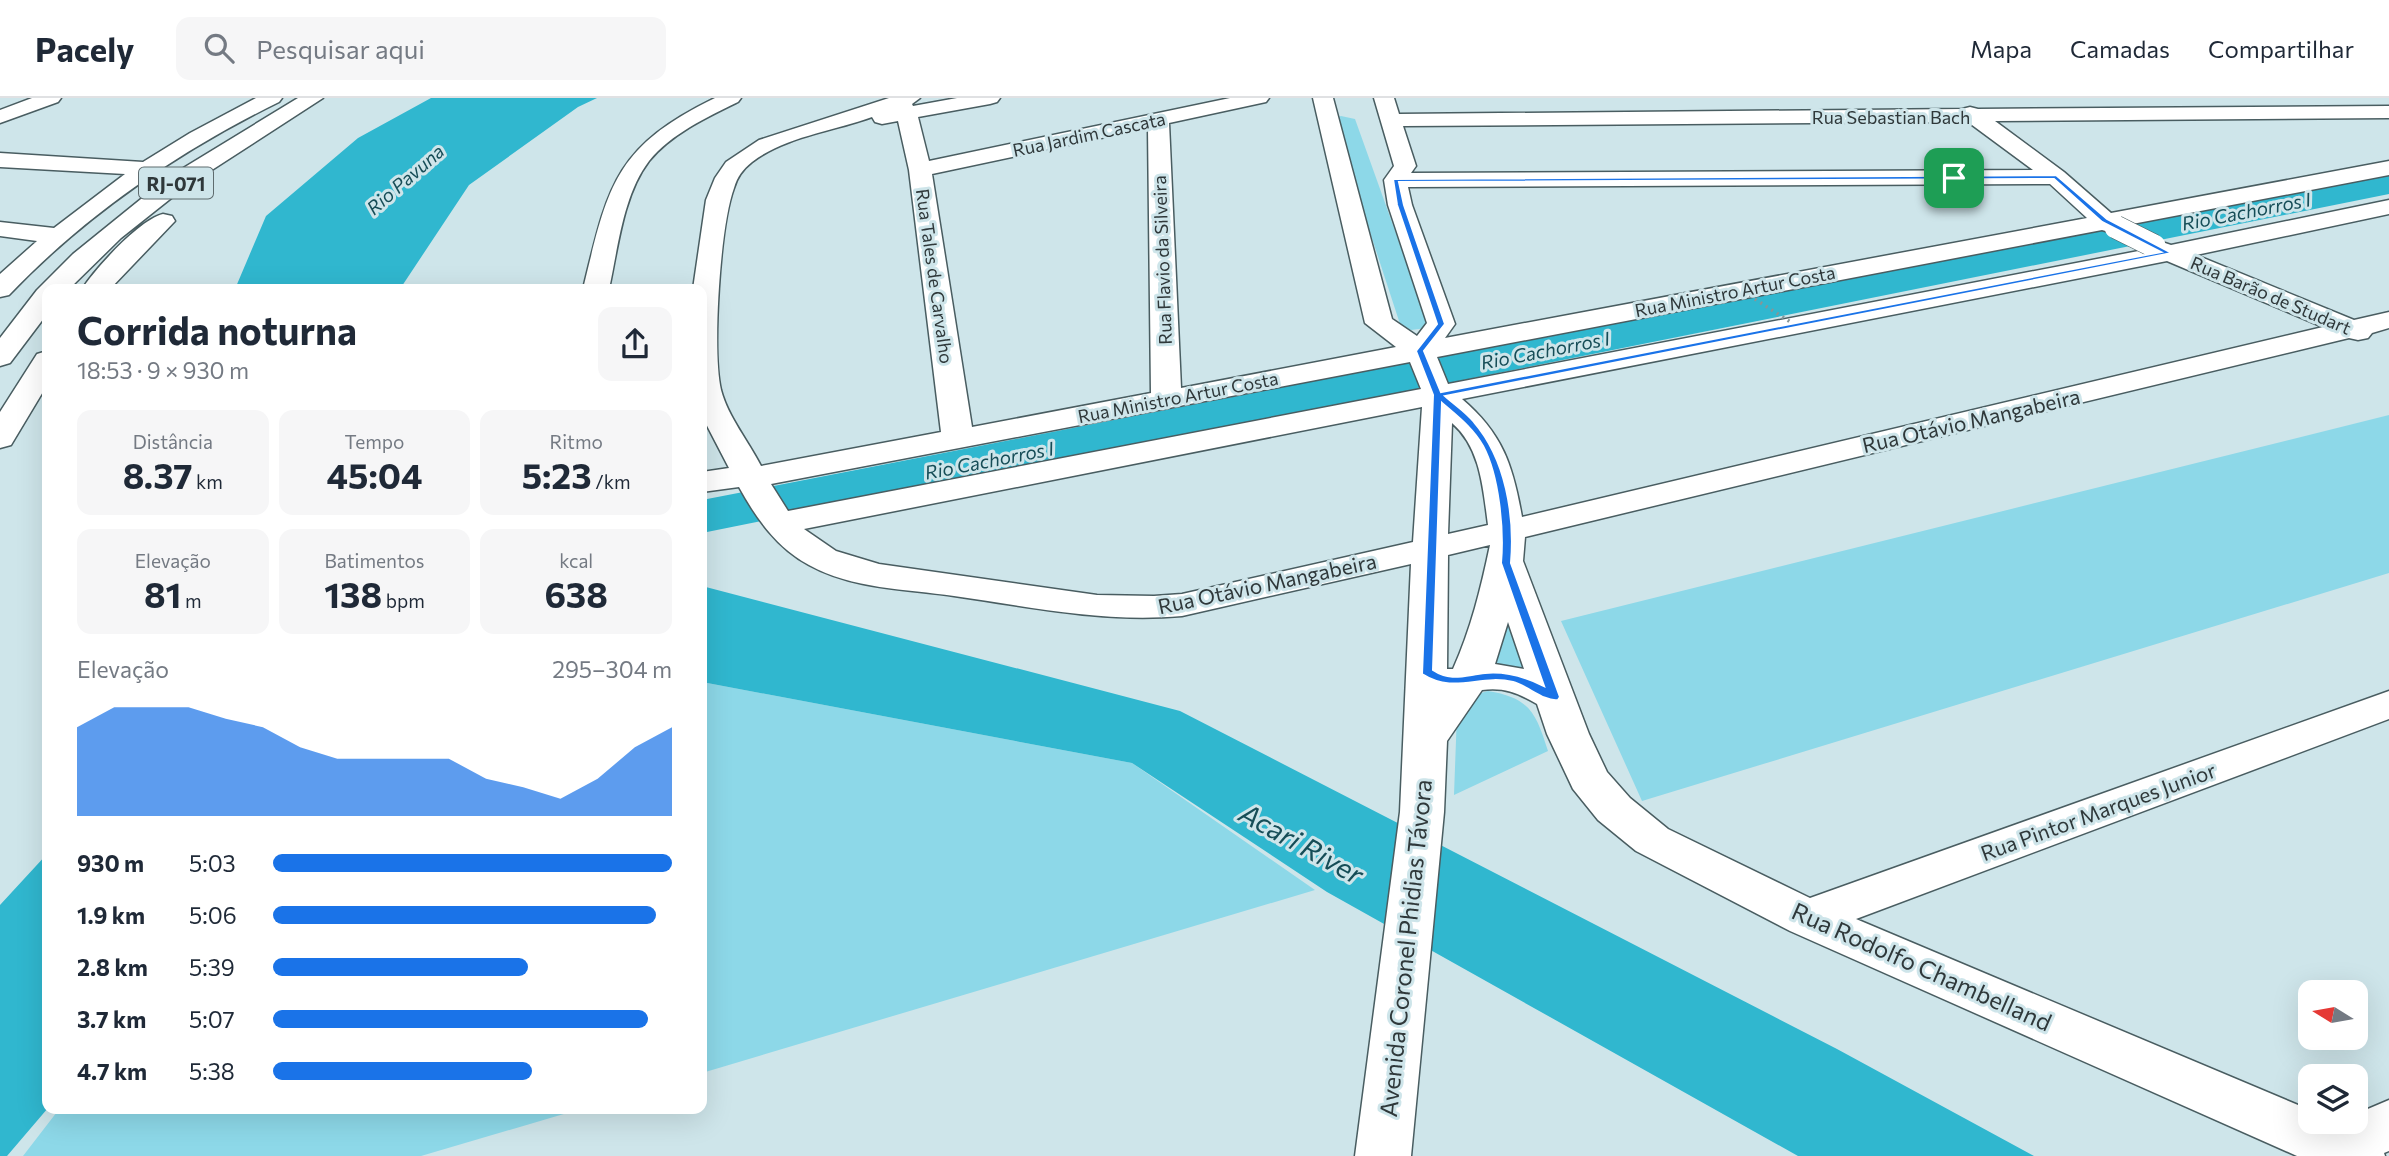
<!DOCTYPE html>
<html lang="pt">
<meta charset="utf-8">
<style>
:root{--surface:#fff;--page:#f6f6f7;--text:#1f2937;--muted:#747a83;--line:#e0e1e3;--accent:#1a73e8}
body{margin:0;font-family:Commissioner,sans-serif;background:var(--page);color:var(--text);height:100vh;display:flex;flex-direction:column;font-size:26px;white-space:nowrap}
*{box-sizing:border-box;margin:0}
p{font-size:23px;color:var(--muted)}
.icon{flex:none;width:38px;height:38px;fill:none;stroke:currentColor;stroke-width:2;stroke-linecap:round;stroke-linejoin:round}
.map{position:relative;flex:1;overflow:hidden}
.side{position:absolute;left:42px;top:186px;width:665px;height:830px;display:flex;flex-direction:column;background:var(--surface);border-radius:14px;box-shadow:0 7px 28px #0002}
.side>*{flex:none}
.needle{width:46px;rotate:281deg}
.fabs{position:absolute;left:2298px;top:882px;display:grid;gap:14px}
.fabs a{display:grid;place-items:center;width:70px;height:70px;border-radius:14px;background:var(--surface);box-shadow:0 7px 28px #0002;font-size:35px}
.pin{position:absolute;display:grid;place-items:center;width:60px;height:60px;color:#fff;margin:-30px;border-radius:14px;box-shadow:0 4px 10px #0006}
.round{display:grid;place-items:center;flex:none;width:74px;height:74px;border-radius:14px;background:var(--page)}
.head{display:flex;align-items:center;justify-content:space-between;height:119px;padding:0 35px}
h1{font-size:38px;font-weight:700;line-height:52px}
.figures{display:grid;grid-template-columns:repeat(3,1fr);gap:10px;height:119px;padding:7px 35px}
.figures div{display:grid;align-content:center;border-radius:14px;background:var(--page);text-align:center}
.figures b{font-size:35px;font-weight:700}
.figures small{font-size:19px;font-weight:400}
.figures p{font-size:19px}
.chart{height:196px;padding:14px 35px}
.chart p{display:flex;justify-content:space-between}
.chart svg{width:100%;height:126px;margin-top:7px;fill:var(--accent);opacity:.7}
ul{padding:0 35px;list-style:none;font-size:23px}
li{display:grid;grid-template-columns:112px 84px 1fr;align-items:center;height:52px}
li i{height:18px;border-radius:9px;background:var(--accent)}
header{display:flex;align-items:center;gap:42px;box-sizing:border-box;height:98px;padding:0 35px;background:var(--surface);border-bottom:2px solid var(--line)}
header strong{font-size:33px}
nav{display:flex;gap:38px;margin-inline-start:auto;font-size:24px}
.search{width:490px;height:63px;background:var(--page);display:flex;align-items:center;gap:18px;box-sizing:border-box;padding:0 24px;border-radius:14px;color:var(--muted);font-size:26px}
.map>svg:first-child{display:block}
.green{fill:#8dd8e8}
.water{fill:#30b7cf}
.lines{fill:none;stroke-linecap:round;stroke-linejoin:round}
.river{fill:#30b7cf;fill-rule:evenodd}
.minor-casing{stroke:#495d61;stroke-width:3}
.highway-casing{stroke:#495d61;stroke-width:3}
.minor{fill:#fff;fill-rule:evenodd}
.highway{fill:#fff;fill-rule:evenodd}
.minor-bridge-casing{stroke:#495d61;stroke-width:24;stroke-linecap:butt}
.path-bridge{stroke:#859699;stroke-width:3.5;stroke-dasharray:2 4.5;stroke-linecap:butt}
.minor-bridge{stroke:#fff;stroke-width:23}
.route{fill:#1a73e8;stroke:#fff;stroke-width:2;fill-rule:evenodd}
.labels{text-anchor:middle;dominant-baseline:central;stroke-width:6;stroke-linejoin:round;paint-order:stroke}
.far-street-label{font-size:18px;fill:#2f383a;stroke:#cee5ea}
.far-water-label{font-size:19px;font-style:italic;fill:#164d57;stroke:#cee5ea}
.shield{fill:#cee5ea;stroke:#5f6c6f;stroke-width:2}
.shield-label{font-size:19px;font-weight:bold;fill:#2f383a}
.street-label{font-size:21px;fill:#2f383a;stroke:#cee5ea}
.near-street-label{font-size:24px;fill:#2f383a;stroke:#cee5ea}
.near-water-label{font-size:28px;font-style:italic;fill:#164d57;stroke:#cee5ea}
</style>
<header>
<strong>Pacely</strong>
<div class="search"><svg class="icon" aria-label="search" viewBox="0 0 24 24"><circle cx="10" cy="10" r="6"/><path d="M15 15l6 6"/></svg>Pesquisar aqui</div>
<nav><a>Mapa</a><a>Camadas</a><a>Compartilhar</a></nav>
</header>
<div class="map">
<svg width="2389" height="1058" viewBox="0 0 2389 1058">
<rect width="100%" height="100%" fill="#cee5ea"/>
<!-- green -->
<path class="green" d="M1341,18L1355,21L1428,225L1427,230L1411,232L1400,226L1333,21Z
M2389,317V475L1642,703L1561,523Z
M1510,516L1521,534L1523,574L1494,569Z
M702,584L1132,665L1315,792L702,975Z
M1488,593C1531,600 1536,616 1548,653L1454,697L1457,615L1467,599Z
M60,1010H584L421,1058H23Z"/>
<!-- water -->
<path class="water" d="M431,0H597L578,9L469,87L400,191H235L266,118L358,40Z
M702,488L1180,613L1837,951L2034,1058H1798L1327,794L1132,665L702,584Z
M47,756L48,1010L7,1058H0V807Z"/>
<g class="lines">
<!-- river -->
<path class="river" d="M2389,74V96L702,435V402Z"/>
<defs>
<path id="minor" d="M32,0H61L58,4L0,25V12Z
M256,0H282L279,4C181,52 85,117 9,197L0,199V176L37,143L0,138V124L54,130L125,76L0,69V55L143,64L190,35Z
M715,0H741L738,4C707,19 671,36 649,63C623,97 618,150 609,191H583C608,88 614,49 715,0Z
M889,0H920L912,6L913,8L957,0H1000L997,4L990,6L918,19L929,63L1230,0H1269L1266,4L1169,25L1181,290L1396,249L1365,225L1313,0H1333L1392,221L1417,238L1427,225L1388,107L1384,82L1394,68L1374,0H1394L1399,16L1962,11L1970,9L1978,11L2389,8V20L1995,23L2064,74L2111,115L2389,63V77L2127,127L2125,134L2116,136L2102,132L1437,259L1448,286L2154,150L2165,145L2171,147L2389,102V116L2196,157L2354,222L2389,214V230L2372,235L2368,240L2358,242L2349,240L1525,439L1523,463L1589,636L1607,674L1630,700L1668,731L1810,800L2389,593V621L1856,821L2310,1012V1024H2356V1016L2389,1002V1053L2384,1055L2385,1058H2297L1790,833L1636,753L1598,722L1573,691L1547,636L1537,606C1518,595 1504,589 1482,592L1447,643L1444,714L1411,1058H1355L1400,714L1411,466L1182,518C1104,525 1031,509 954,498C906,491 852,491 809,467C777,450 756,420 739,389L702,394V374L729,370L702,318V191H693L706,102L715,80L726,64L759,42ZM872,19L875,24L882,26L898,23L909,72L941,334L761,368C749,344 728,319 721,292C712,253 720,128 734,90C737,79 743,71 752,64C784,39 834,33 872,19ZM1968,24L2033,72L1411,75L1416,68L1403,28ZM1148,30L1151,295L972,329L932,76ZM2050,86L2087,120L1445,240L1455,226L1412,107L1408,89ZM2167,163L2323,229L1522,419C1513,368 1503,336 1462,301ZM1410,264L1421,291L788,413L771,386ZM1422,309L1413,444L1182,496L1154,498L1097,497L879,466L836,453L804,431ZM1452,325C1481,350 1483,391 1488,427L1448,436ZM1490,447C1481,490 1471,531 1453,571H1447L1448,457ZM1508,524L1524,571L1495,566Z"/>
<path id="highway" d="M298,0H323L184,90L121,140L69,191H47V216L10,265L0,268V240L37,192L73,156L167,80Z
M163,116L172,118L175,123L110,191H82C96,170 139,122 163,116Z
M47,253V287L11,347L0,350V314L37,256Z"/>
</defs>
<!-- minor casing -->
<use href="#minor" class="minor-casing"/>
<!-- highway casing -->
<use href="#highway" class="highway-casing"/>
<!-- minor -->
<use href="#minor" class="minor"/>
<!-- highway -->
<use href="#highway" class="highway"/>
<defs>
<path id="minor-bridge" d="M2116,129L2154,148"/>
</defs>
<!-- minor-bridge casing -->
<use href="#minor-bridge" class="minor-bridge-casing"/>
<!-- path-bridge -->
<path class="path-bridge" d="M1744,194L1792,225"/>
<!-- minor-bridge -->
<use href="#minor-bridge" class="minor-bridge"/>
</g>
<!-- route -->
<path class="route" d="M2056,77L2107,121L2172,155L1445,298C1455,307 1466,314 1474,324C1506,361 1515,418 1511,465L1560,599L1558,602C1544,604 1528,588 1513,584C1479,576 1455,597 1422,576L1433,297L1416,253L1437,226L1397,107L1393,81ZM2054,81L2102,124L2161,154L1441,294L1424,253L1445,226L1404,107L1399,84ZM1442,305C1457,318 1473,330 1483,348C1499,378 1504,432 1501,465L1544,588C1526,579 1506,573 1485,575C1465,577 1451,584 1433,572Z"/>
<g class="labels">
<!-- far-street labels -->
<g class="far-street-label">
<text x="1891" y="19">Rua Sebastian Bach</text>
<text transform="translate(1089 36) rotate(-12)">Rua Jardim Cascata</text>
<text transform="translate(1162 162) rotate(-92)">Rua Flavio da Silveira</text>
<text transform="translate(935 178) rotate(82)">Rua Tales de Carvalho</text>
<text transform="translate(1735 193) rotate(-11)">Rua Ministro Artur Costa</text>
<text transform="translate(2271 197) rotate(23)">Rua Barão de Studart</text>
<text transform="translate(1178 299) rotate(-11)">Rua Ministro Artur Costa</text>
</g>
<!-- far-water labels -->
<g class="far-water-label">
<text transform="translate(405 81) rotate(-41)">Rio Pavuna</text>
<text transform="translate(2246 113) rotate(-11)">Rio Cachorros I</text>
<text transform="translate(1545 252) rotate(-11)">Rio Cachorros I</text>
<text transform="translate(989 362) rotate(-11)">Rio Cachorros I</text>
</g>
<!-- shield labels -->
<rect class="shield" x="139" y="69.5" width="74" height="31" rx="5"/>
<g class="shield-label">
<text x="176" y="85">RJ-071</text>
</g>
<!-- street labels -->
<g class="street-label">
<text transform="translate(1971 322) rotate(-13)">Rua Otávio Mangabeira</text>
<text transform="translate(1267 485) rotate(-12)">Rua Otávio Mangabeira</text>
<text transform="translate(2098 713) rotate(-20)">Rua Pintor Marques Junior</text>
</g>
<!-- near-street labels -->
<g class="near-street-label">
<text transform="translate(1405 850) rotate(-84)">Avenida Coronel Phidias Távora</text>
<text transform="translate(1922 868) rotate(24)">Rua Rodolfo Chambelland</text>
</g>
<!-- near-water labels -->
<g class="near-water-label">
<text transform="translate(1302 745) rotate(29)">Acari River</text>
</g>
</g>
</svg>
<div class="fabs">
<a><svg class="needle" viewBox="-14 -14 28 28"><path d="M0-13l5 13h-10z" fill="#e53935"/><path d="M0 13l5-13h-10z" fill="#747a83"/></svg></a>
<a><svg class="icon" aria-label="layers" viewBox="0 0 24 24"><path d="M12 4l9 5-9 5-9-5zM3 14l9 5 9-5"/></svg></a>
</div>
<div class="pin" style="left:1954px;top:80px;background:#1e9e55"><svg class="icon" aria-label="arrive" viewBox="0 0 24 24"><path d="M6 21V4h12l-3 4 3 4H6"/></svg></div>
<section class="side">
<div class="head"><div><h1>Corrida noturna</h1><p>18:53 · 9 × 930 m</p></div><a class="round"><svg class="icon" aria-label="share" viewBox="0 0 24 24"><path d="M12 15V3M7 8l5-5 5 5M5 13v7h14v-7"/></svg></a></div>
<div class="figures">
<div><p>Distância</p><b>8.37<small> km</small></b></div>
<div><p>Tempo</p><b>45:04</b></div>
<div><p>Ritmo</p><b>5:23<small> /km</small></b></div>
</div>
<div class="figures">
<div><p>Elevação</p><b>81<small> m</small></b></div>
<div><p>Batimentos</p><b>138<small> bpm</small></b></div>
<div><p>kcal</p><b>638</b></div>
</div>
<div class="chart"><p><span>Elevação</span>295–304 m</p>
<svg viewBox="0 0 160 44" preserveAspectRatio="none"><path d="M0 44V13L10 6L20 6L30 6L40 10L50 13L60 20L70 24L80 24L90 24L100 24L110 31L120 34L130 38L140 31L150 20L160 13V44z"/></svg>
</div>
<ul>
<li><b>930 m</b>5:03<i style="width:100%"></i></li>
<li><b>1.9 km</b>5:06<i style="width:96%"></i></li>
<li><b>2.8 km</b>5:39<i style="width:64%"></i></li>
<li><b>3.7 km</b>5:07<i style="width:94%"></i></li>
<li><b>4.7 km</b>5:38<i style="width:65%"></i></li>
</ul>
</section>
</div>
